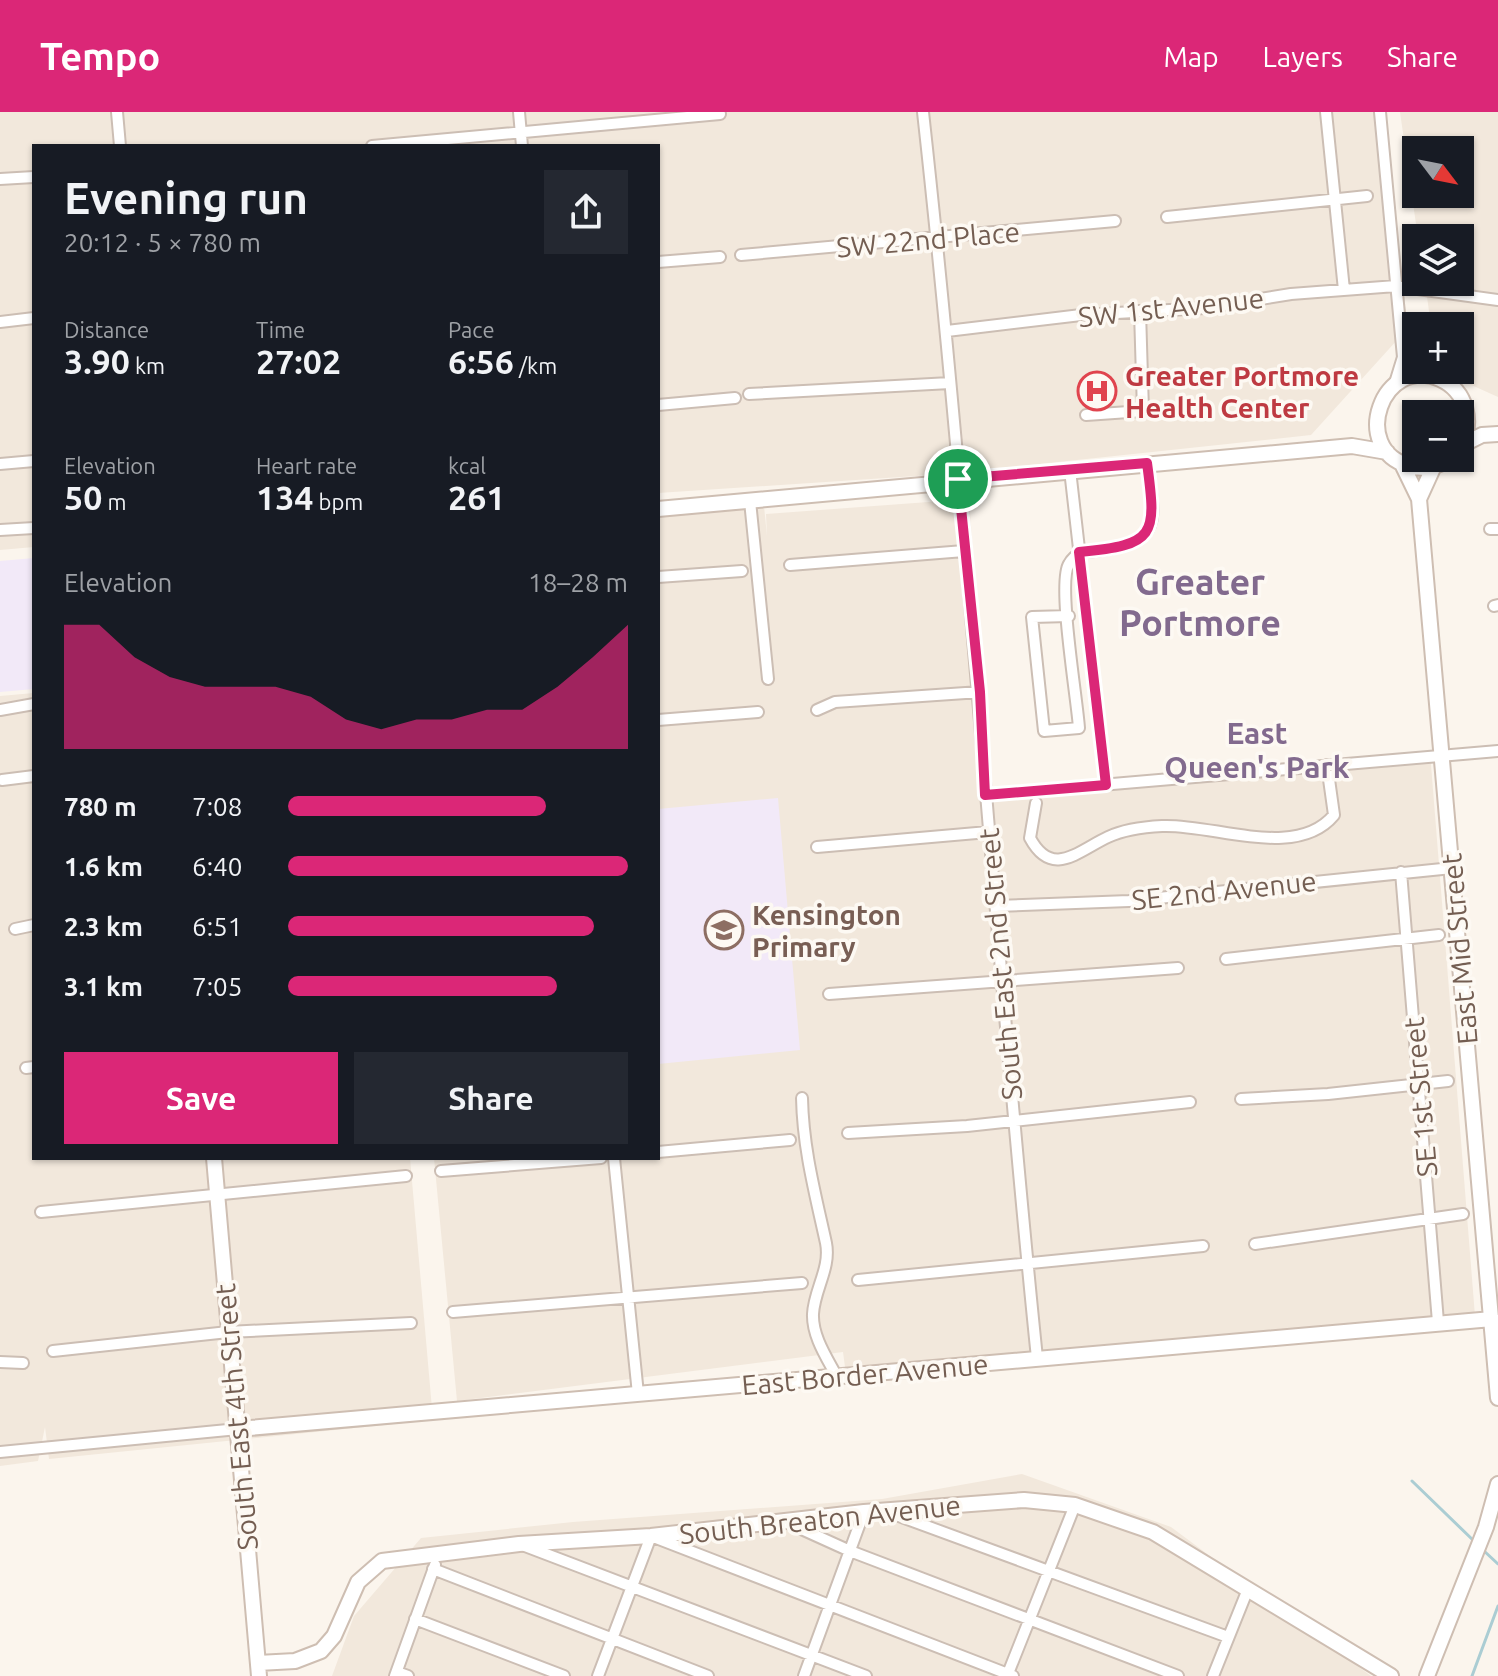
<!DOCTYPE html>
<meta charset="utf-8">
<style>
:root{--surface:#171b24;--page:#242831;--text:#f1f3f6;--muted:#9ea1a6;--accent:#db2777}
body{margin:0;font-family:Ubuntu,sans-serif;background:var(--page);color:var(--text);height:100vh;display:flex;flex-direction:column;font-size:30px;white-space:nowrap}
*{box-sizing:border-box;margin:0}
p{font-size:26px;color:var(--muted)}
.icon{flex:none;width:44px;height:44px;fill:none;stroke:currentColor;stroke-width:2;stroke-linecap:round;stroke-linejoin:round}
.map{position:relative;flex:1;overflow:hidden}
.drawer{position:absolute;left:32px;top:32px;width:628px;height:1016px;display:flex;flex-direction:column;background:var(--surface);border-radius:0px;box-shadow:0 2px 6px #0004}
.drawer>*{flex:none}
.needle{width:52px;rotate:122deg}
.buttons{position:absolute;left:1402px;top:24px;display:grid;gap:16px}
.buttons a{display:grid;place-items:center;width:72px;height:72px;border-radius:0px;background:var(--surface);box-shadow:0 2px 6px #0004;font-size:40px}
.pin{position:absolute;display:grid;place-items:center;width:68px;height:68px;color:#fff;margin:-34px;border:4px solid #fff;border-radius:50%;box-shadow:0 2px 8px #0007}
.round{display:grid;place-items:center;flex:none;width:84px;height:84px;border-radius:0px;background:var(--page)}
.headline{display:flex;align-items:center;justify-content:space-between;height:136px;padding:0 32px}
h1{font-size:44px;font-weight:700;line-height:60px}
.figures{display:grid;grid-template-columns:repeat(3,1fr);gap:12px;height:136px;padding:8px 32px}
.figures div{display:grid;align-content:center}
.figures b{font-size:34px;font-weight:700}
.figures small{font-size:22px;font-weight:400}
.figures p{font-size:22px}
.chart{height:224px;padding:16px 32px}
.chart p{display:flex;justify-content:space-between}
.chart svg{width:100%;height:144px;margin-top:8px;fill:var(--accent);opacity:.7}
.cta{display:flex;gap:16px;margin-top:auto;padding:16px 32px}
.cta a{flex:1;height:92px;border-radius:0px;background:var(--accent);color:#fff;font-size:32px;font-weight:700;line-height:92px;text-align:center}
.cta a+a{background:var(--page);color:var(--text)}
ul{padding:0 32px;list-style:none;font-size:26px}
li{display:grid;grid-template-columns:128px 96px 1fr;align-items:center;height:60px}
li i{height:20px;border-radius:10px;background:var(--accent)}
header{display:flex;align-items:center;gap:48px;box-sizing:border-box;height:112px;padding:0 40px;background:var(--accent);color:#fff}
header strong{font-size:38px}
nav{display:flex;gap:44px;margin-inline-start:auto;font-size:28px}
.map>svg:first-child{display:block}
.residential{fill:#f2e8dc;fill-rule:evenodd}
.education{fill:#f2e9f8}
.lines{fill:none;stroke-linecap:round;stroke-linejoin:round}
.stream{stroke:#abcdd3;stroke-width:3}
.street-casing{stroke:#ccbeb4;stroke-width:14}
.secondary-casing{stroke:#cebeb2;stroke-width:18}
.street{stroke:#fff;stroke-width:10}
.secondary{stroke:#fff;stroke-width:14}
.route-casing{stroke:#fff;stroke-width:16}
.route{stroke:#db2777;stroke-width:10}
.labels{text-anchor:middle;dominant-baseline:central;stroke-width:7;stroke-linejoin:round;paint-order:stroke}
.street-label{font-size:28px;fill:#745e52;stroke:#fdf9f3}
.health-label{font-size:28px;font-weight:bold;fill:#be3a42;stroke:#fdf9f3;text-anchor:start}
.education-label{font-size:28px;font-weight:bold;fill:#785e54;stroke:#fdf9f3;text-anchor:start}
.neighbourhood-label{font-size:30px;font-weight:bold;fill:#826a8e;stroke:#fdf9f3}
.district-label{font-size:36px;font-weight:bold;fill:#826a8e;stroke:#fdf9f3}
</style>
<header>
<strong>Tempo</strong>
<nav><a>Map</a><a>Layers</a><a>Share</a></nav>
</header>
<div class="map">
<svg width="1498" height="1564" viewBox="0 0 1498 1564">
<rect width="100%" height="100%" fill="#fbf5ed"/>
<!-- residential -->
<path class="residential" d="M0,0H1382L1408,216L1311,323L946,362L658,381V34H34V435L0,438Z
M1400,0H1498V285L1438,258H1460V214H1431L1425,170H1460V126H1418ZM1416,38H1460V82H1416Z
M969,387L991,681L1430,640L1475,1204L845,1255L843,1240L457,1289L434,1046H658V404L764,394L767,424L766,402Z
M34,581V1046H410L433,1308L49,1347L45,1315L38,1349L0,1354V584Z
M1022,1362L1171,1415L1371,1564H332L354,1504L421,1426L573,1410L882,1387Z"/>
<!-- education -->
<path class="education" d="M34,446V577L0,580V449Z
M778,686L800,938L658,952V697Z"/>
<g class="lines">
<!-- stream -->
<path class="stream" d="M1412,1369L1475,1430
M1483,1438L1498,1452
M1472,1564L1498,1494"/>
<defs>
<path id="street" d="M117,0L120,34
M519,0L522,34
M923,0C969,415 994,831 1037,1246
M1326,0L1344,178
M1380,0L1403,245L1395,271
M372,34L720,2
M0,67L34,65
M1167,105L1367,84
M741,143L1115,109
M658,150L720,145
M0,210L34,206
M947,219L1081,203L1205,196L1291,182L1396,174L1498,188
M749,282L950,271
M658,293L735,286
M1086,303L1143,299L1140,199
M0,352L34,349
M1070,358L1106,673
M750,389L768,567
M1490,417H1498
M0,418L34,416
M790,453L964,439
M658,465L742,459
M1494,494L1498,493
M1069,504L1032,505L1044,619L1079,616C1077,586 1057,470 1069,452C1075,441 1083,440 1095,439C1164,430 1155,410 1147,351
M0,598L34,592
M817,598L835,590L980,580
M658,608L758,600
M2,668L34,664
M985,683L1498,639
M1036,691L1030,726C1052,767 1078,739 1108,725C1125,717 1143,715 1162,714C1212,711 1296,749 1334,703L1327,653
M817,735L988,720
M1401,760L1438,1210
M996,794L1129,789L1452,756
M15,817L34,813
M1226,847L1439,823
M829,882L1178,856
M26,956L34,955
M802,986C803,1036 815,1081 826,1131C831,1156 814,1178 813,1202C812,1224 827,1246 837,1265
M1241,987L1328,982L1448,969
M848,1021L967,1014L1190,990
M658,1040L790,1028
M614,1046L638,1282
M441,1059L601,1046
M41,1100L406,1064
M1255,1132L1463,1102
M858,1168L1203,1134
M453,1200L802,1171
M53,1239L228,1220L411,1211
M0,1250L23,1251
M0,1340L238,1317
M888,1400L1228,1525
M786,1410L850,1439L1178,1564
M525,1434L866,1564
M433,1457L708,1564
M415,1507L564,1564
M397,1560L408,1564
M395,1564L435,1453
M598,1564L651,1424L1013,1564
M804,1564L864,1400
M1007,1564L1075,1393
M1213,1564L1248,1477"/>
<path id="secondary" d="M1462,333L1482,323L1498,322
M1450,346C1438,355 1423,358 1409,354C1349,337 1382,242 1440,267C1467,279 1474,311 1460,335
M1402,352L1419,387L1498,1286
M1419,387L1434,354
M658,397L1352,334L1387,340
M214,1046L259,1564
M238,1317L1492,1207
M258,1551L295,1549L321,1539L334,1524L358,1470L382,1449L519,1432L651,1424L864,1400L1024,1388L1075,1393L1153,1420L1391,1564
M1427,1564L1486,1415L1498,1372"/>
</defs>
<!-- street casing -->
<use href="#street" class="street-casing"/>
<!-- secondary casing -->
<use href="#secondary" class="secondary-casing"/>
<!-- street -->
<use href="#street" class="street"/>
<!-- secondary -->
<use href="#secondary" class="secondary"/>
</g>
<g class="lines">
<defs>
<path id="route" d="M1147,351C1157,424 1156,433 1079,440L1106,673L985,683L980,580L958,367Z"/>
</defs>
<!-- route casing -->
<use href="#route" class="route-casing"/>
<!-- route -->
<use href="#route" class="route"/>
</g>
<!-- icons -->
<defs>
<symbol id="hospital-ring" viewBox="-11 -11 22 22"><circle r="9.5" fill="#fdf9f3" stroke="#e0444e" stroke-width="1.5"/><path d="M-5-5h3v3.5h4V-5h3V5h-3V1.5h-4V5h-3Z" fill="#e0444e"/></symbol>
<symbol id="school-ring" viewBox="-11 -11 22 22"><circle r="9.5" fill="#fdf9f3" stroke="#8d6e63" stroke-width="1.5"/><path d="M0-5L7-2L0 1L-7-2ZM-4 1L0 2.5L4 1V4Q0 6-4 4Z" fill="#8d6e63"/></symbol>
</defs>
<g fill-rule="evenodd">
<use href="#hospital-ring" x="1075" y="257" width="44" height="44"/>
<use href="#school-ring" x="702" y="796" width="44" height="44"/>
</g>
<g class="labels">
<!-- street labels -->
<g class="street-label">
<text transform="translate(928 127) rotate(-5)">SW 22nd Place</text>
<text transform="translate(1171 195) rotate(-6)">SW 1st Avenue</text>
<text transform="translate(1224 778) rotate(-6)">SE 2nd Avenue</text>
<text transform="translate(1459 837) rotate(-95)">East Mid Street</text>
<text transform="translate(1000 852) rotate(-95)">South East 2nd Street</text>
<text transform="translate(1420 985) rotate(-95)">SE 1st Street</text>
<text transform="translate(865 1262) rotate(-5)">East Border Avenue</text>
<text transform="translate(236 1305) rotate(-95)">South East 4th Street</text>
<text transform="translate(820 1407) rotate(-6)">South Breaton Avenue</text>
</g>
<!-- health labels -->
<g class="health-label">
<text x="1125" y="263">Greater Portmore<tspan x="1125" dy="32">Health Center</tspan></text>
</g>
<!-- education labels -->
<g class="education-label">
<text x="752" y="802">Kensington<tspan x="752" dy="32">Primary</tspan></text>
</g>
<!-- neighbourhood labels -->
<g class="neighbourhood-label">
<text x="1257" y="621">East<tspan x="1257" dy="34">Queen's Park</tspan></text>
</g>
<!-- district labels -->
<g class="district-label">
<text x="1200" y="469">Greater<tspan x="1200" dy="41">Portmore</tspan></text>
</g>
</g>
</svg>
<div class="buttons">
<a><svg class="needle" viewBox="-14 -14 28 28"><path d="M0-13l5 13h-10z" fill="#e53935"/><path d="M0 13l5-13h-10z" fill="#9ea1a6"/></svg></a>
<a><svg class="icon" aria-label="layers" viewBox="0 0 24 24"><path d="M12 4l9 5-9 5-9-5zM3 14l9 5 9-5"/></svg></a>
<a>+</a>
<a>−</a>
</div>
<div class="pin" style="left:958px;top:367px;background:#1e9e55"><svg class="icon" aria-label="arrive" viewBox="0 0 24 24"><path d="M6 21V4h12l-3 4 3 4H6"/></svg></div>
<section class="drawer">
<div class="headline"><div><h1>Evening run</h1><p>20:12 · 5 × 780 m</p></div><a class="round"><svg class="icon" aria-label="share" viewBox="0 0 24 24"><path d="M12 15V3M7 8l5-5 5 5M5 13v7h14v-7"/></svg></a></div>
<div class="figures">
<div><p>Distance</p><b>3.90<small> km</small></b></div>
<div><p>Time</p><b>27:02</b></div>
<div><p>Pace</p><b>6:56<small> /km</small></b></div>
</div>
<div class="figures">
<div><p>Elevation</p><b>50<small> m</small></b></div>
<div><p>Heart rate</p><b>134<small> bpm</small></b></div>
<div><p>kcal</p><b>261</b></div>
</div>
<div class="chart"><p><span>Elevation</span>18–28 m</p>
<svg viewBox="0 0 160 44" preserveAspectRatio="none"><path d="M0 44V6L10 6L20 16L30 22L40 25L50 25L60 25L70 28L80 35L90 38L100 35L110 35L120 32L130 32L140 25L150 16L160 6V44z"/></svg>
</div>
<ul>
<li><b>780 m</b>7:08<i style="width:76%"></i></li>
<li><b>1.6 km</b>6:40<i style="width:100%"></i></li>
<li><b>2.3 km</b>6:51<i style="width:90%"></i></li>
<li><b>3.1 km</b>7:05<i style="width:79%"></i></li>
</ul>
<div class="cta"><a>Save</a><a>Share</a></div>
</section>
</div>
